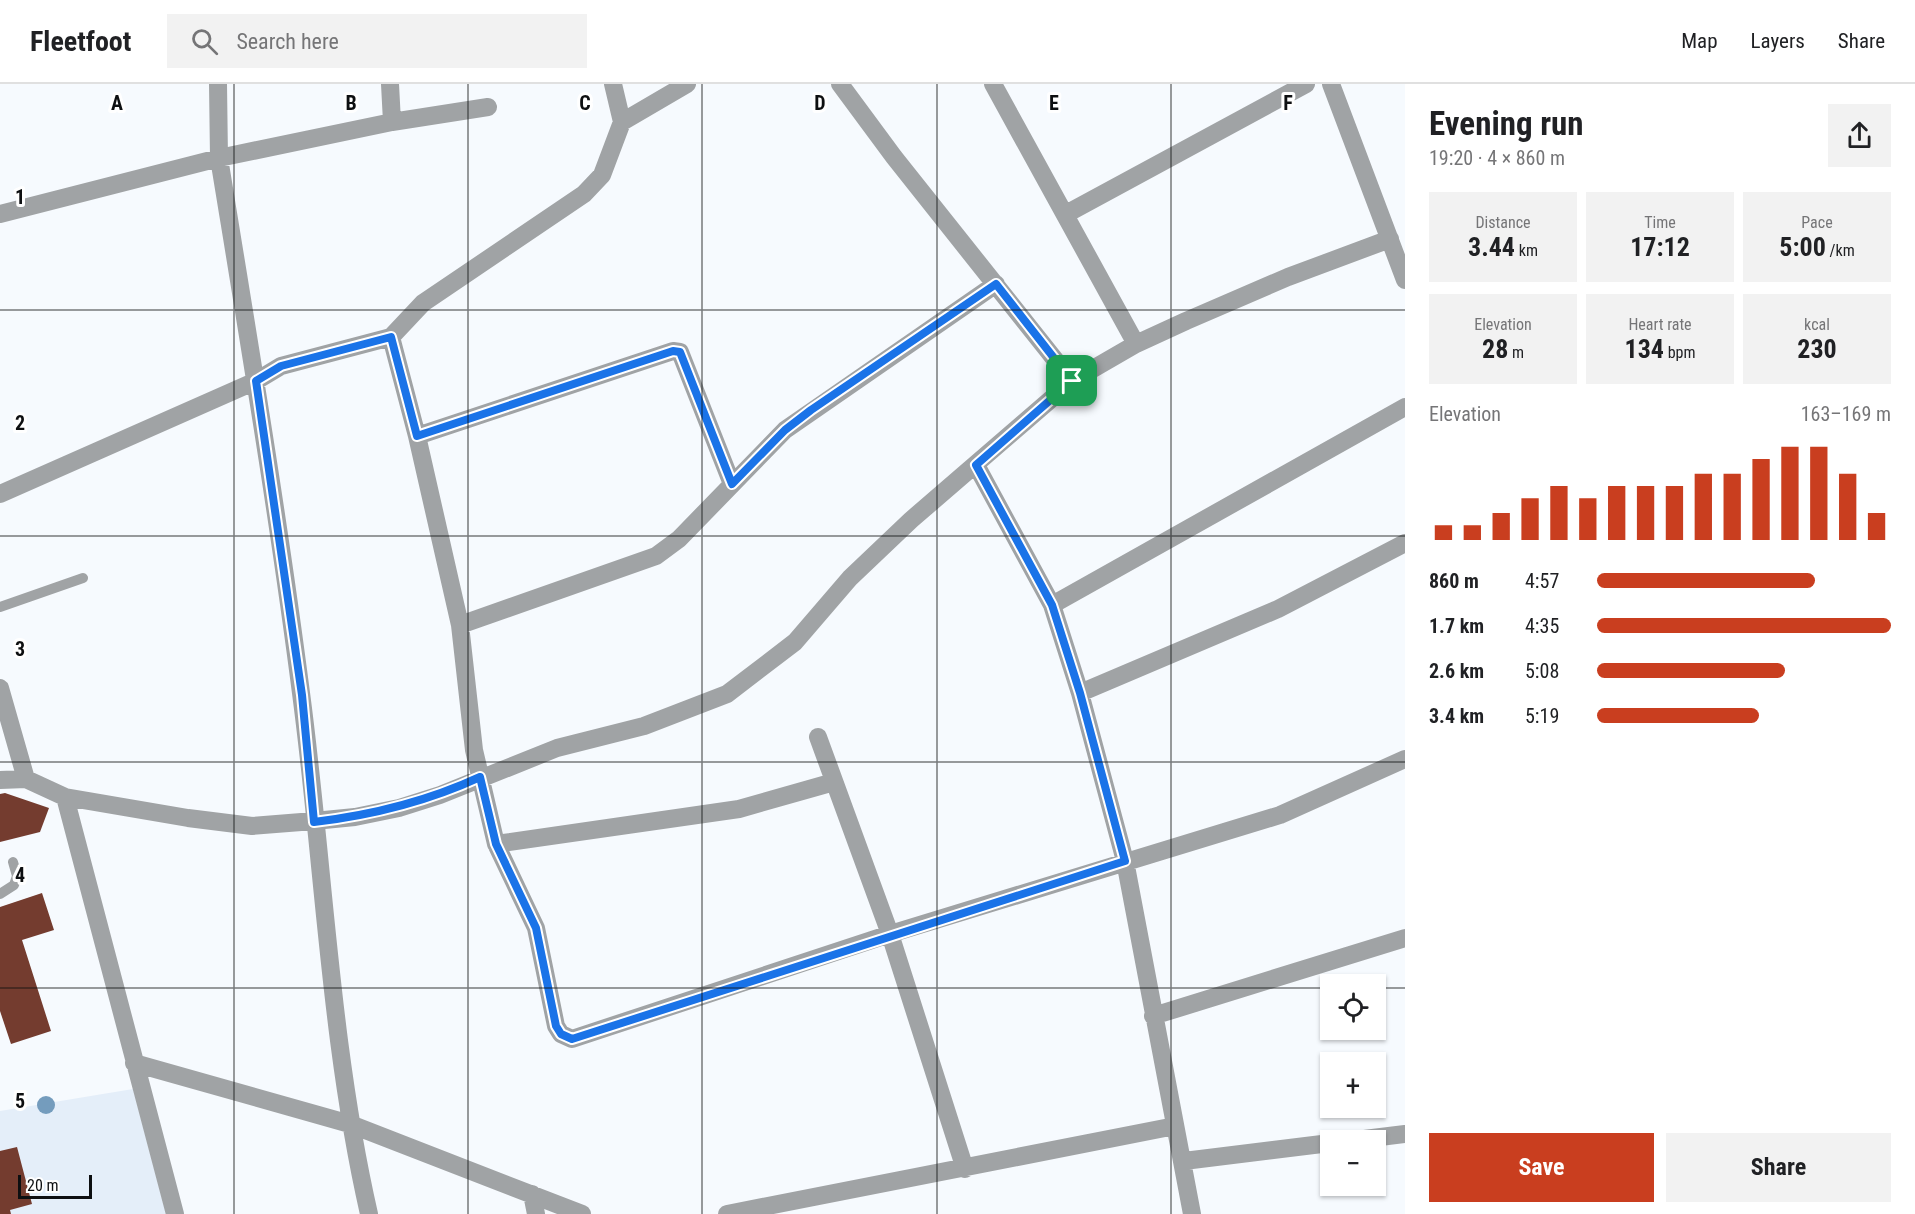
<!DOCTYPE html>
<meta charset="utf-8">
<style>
:root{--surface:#fff;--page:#f2f2f2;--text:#202124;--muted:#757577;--line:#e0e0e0;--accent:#c93e1f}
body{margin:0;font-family:"Roboto Condensed",sans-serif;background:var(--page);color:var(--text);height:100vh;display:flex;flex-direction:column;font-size:22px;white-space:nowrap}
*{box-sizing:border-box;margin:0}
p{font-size:20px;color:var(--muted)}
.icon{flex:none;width:33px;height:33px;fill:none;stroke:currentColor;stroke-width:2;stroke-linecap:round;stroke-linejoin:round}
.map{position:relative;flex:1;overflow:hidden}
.side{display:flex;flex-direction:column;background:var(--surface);width:510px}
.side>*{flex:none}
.fabs{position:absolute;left:1320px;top:890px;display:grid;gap:12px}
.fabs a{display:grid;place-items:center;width:66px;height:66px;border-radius:0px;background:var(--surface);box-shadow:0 2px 4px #0004;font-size:30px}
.scale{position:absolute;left:18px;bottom:15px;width:74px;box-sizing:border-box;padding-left:6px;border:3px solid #0d0f11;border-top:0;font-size:16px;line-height:21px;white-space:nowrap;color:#0d0f11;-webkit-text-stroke:4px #fff;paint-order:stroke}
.pin{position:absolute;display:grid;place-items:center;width:51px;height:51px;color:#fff;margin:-26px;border-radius:12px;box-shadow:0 3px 9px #0006}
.round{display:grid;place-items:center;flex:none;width:63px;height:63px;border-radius:0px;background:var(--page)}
.head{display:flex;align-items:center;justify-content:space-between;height:102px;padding:0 24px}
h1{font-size:33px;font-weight:700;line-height:45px}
.figures{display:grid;grid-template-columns:repeat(3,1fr);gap:9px;height:102px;padding:6px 24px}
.figures div{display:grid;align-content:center;border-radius:0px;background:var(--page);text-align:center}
.figures b{font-size:26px;font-weight:700}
.figures small{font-size:16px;font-weight:400}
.figures p{font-size:16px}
.chart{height:168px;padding:12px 24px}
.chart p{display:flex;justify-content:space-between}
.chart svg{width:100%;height:108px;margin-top:6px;stroke:var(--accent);stroke-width:6}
.primary-button{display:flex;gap:12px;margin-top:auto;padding:12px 24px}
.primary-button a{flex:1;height:69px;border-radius:0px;background:var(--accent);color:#fff;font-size:24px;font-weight:700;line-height:69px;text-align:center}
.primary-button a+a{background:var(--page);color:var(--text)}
ul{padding:0 24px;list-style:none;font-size:20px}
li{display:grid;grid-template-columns:96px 72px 1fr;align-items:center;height:45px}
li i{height:15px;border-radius:8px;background:var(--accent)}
header{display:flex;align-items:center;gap:36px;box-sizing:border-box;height:84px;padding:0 30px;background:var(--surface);border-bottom:2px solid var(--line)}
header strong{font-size:28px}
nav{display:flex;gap:33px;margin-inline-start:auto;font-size:21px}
.search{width:420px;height:54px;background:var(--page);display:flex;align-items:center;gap:15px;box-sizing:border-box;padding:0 21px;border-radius:0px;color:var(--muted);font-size:22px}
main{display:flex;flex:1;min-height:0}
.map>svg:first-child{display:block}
.built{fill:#e4eef9}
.building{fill:#743c2f}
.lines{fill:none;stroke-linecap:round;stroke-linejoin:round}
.lane{stroke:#a0a3a5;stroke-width:10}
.street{stroke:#a0a3a5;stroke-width:18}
.tree{fill:#749cbd}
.route-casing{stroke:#fff;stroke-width:12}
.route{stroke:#1a73e8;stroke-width:8}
.grid{fill:none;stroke:#0d0f11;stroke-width:1.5;stroke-opacity:0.55}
.grid-label{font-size:20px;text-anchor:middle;font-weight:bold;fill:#0d0f11;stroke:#fff;stroke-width:6;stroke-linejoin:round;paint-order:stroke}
</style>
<header>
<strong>Fleetfoot</strong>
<div class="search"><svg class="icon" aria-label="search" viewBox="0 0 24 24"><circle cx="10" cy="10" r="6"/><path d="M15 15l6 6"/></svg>Search here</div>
<nav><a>Map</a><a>Layers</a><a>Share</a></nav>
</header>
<main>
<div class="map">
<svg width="1405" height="1130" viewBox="0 0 1405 1130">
<rect width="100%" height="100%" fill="#f6fafe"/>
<!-- built -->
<path class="built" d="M133,1005L166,1130H0V1027Z"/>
<!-- building -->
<path class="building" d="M5,709L49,724L40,748L0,758V710Z
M42,809L54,846L22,856L51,947L11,960L0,927V823Z
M17,1063L32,1120L10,1126L11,1130H0V1067Z"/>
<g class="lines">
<!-- lane -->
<path class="lane" d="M0,523L83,494
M0,810L14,801L17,792L13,778"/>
<!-- street -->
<path class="street" d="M218,0L219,74C248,252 278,430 301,609C324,783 330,959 369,1130
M390,0L392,38
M613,0L622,38
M840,0L894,73L1072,297
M993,0L1136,260
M1331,0L1405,196
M0,130L219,74L392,38L488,23
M1066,130L1306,0
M391,253L417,352L460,541L474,666L496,760L536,844L556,942L561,950L572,955L890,850L1280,731L1405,675
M417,352L673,267L680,268L732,400
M976,381L1052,521L1080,609L1125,777L1192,1130
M0,410L256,297L281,282L391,253L423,219L584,110L602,91L622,38L687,0
M1052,521L1405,323
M460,541L656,472L679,455L785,346L996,200
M0,604L26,695
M1080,609L1278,525L1405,459
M818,653L890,850L965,1085
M0,696L26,695L65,713L188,734L252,742L314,737L355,733L399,724L440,711L557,664L644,642L727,610L795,558L850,494L911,436L1072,297L1136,260L1186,237L1288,193L1390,155
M65,713L175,1130
M496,760L739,725L834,698
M1153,932L1405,854
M134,979L350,1040L582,1130
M1356,1056L1405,1050
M1184,1077L1330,1059
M532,1110L536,1130
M727,1130L1175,1042"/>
</g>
<!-- trees -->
<circle class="tree" cx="46" cy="1021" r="9"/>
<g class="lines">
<defs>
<path id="route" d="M996,200L1072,297L976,381L1052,521L1080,609L1125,777L572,955L561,950L556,942L536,844L496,760L480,693C426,718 373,731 314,738L302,611L256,297L281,282L391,253L417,352L673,267L680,268L732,400L785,346L811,326Z"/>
</defs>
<!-- route casing -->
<use href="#route" class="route-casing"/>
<!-- route -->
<use href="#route" class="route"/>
</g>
<!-- grid -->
<path class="grid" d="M234,0V1130M468,0V1130M702,0V1130M937,0V1130M1171,0V1130M0,226H1405M0,452H1405M0,678H1405M0,904H1330M1376,904H1405"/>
<g class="grid-label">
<text x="117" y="26">A</text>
<text x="351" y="26">B</text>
<text x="585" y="26">C</text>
<text x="820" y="26">D</text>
<text x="1054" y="26">E</text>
<text x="1288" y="26">F</text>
<text x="20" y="120">1</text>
<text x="20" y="346">2</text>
<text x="20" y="572">3</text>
<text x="20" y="798">4</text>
<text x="20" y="1024">5</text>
</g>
</svg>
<div class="fabs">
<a><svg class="icon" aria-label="locate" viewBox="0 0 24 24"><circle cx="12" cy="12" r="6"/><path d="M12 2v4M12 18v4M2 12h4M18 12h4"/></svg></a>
<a>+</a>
<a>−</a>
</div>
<div class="scale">20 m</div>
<div class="pin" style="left:1072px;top:297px;background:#1e9e55"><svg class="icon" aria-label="arrive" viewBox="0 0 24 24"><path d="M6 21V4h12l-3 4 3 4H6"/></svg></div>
</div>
<section class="side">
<div class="head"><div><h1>Evening run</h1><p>19:20 · 4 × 860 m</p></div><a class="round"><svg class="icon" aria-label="share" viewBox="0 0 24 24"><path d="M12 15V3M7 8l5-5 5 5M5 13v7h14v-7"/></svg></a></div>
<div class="figures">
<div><p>Distance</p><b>3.44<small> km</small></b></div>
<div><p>Time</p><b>17:12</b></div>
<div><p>Pace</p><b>5:00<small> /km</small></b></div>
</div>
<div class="figures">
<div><p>Elevation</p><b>28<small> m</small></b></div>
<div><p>Heart rate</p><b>134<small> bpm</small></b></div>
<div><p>kcal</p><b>230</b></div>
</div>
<div class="chart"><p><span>Elevation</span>163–169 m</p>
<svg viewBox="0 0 160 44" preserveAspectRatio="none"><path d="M5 44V38M15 44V38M25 44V33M35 44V27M45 44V22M55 44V27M65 44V22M75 44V22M85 44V22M95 44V17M105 44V17M115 44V11M125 44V6M135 44V6M145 44V17M155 44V33"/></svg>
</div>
<ul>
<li><b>860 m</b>4:57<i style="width:74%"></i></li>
<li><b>1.7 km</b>4:35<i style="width:100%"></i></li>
<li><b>2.6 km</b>5:08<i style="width:64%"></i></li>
<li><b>3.4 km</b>5:19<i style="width:55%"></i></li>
</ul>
<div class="primary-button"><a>Save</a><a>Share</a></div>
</section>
</main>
